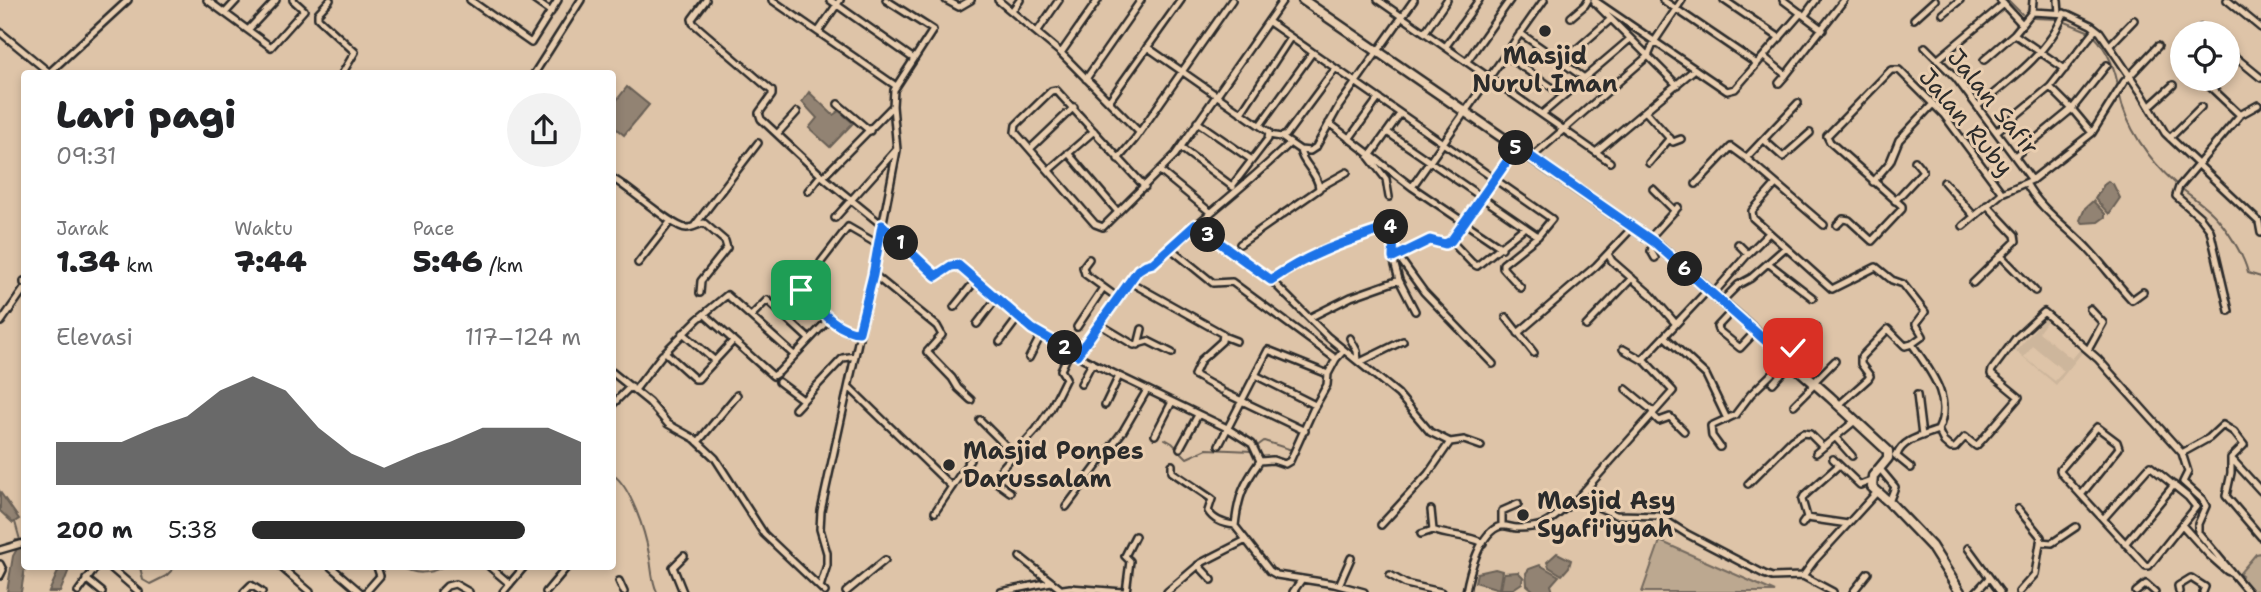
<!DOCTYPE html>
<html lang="id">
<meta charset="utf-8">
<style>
:root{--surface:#fff;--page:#f2f2f2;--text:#202124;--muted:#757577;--accent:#2b2b2b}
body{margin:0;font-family:"Shantell Sans",sans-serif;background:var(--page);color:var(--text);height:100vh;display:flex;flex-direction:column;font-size:26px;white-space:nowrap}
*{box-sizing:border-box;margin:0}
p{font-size:23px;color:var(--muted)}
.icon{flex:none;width:38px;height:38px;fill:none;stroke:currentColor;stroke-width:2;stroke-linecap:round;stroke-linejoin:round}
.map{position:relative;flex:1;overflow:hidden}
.side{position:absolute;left:21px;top:70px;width:595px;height:500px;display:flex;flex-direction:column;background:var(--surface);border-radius:7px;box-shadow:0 4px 10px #0003}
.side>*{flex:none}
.controls{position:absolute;left:2170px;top:21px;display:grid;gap:14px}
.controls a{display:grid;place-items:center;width:70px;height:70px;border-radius:50%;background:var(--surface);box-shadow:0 4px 10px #0003;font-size:35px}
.pin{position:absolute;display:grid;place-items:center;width:60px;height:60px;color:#fff;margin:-30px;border-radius:14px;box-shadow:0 4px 10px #0006}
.km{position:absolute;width:35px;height:35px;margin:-18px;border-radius:50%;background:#222;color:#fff;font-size:19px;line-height:35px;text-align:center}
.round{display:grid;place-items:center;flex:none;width:74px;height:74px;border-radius:37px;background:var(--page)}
.headline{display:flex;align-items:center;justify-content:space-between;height:119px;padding:0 35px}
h1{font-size:38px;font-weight:800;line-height:52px}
.stats{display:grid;grid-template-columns:repeat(3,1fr);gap:10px;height:119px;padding:7px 35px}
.stats div{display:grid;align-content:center}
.stats b{font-size:30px;font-weight:800}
.stats small{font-size:19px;font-weight:400}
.stats p{font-size:19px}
.chart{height:196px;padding:14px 35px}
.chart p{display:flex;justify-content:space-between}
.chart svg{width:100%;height:126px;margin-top:7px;fill:var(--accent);opacity:.7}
ul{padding:0 35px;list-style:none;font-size:23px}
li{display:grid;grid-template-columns:112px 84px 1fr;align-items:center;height:52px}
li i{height:18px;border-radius:9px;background:var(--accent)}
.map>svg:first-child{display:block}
.built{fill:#cdb69c;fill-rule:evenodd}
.green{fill:#bca890;stroke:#746a5e;stroke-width:2}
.water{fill:#928373;stroke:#696056;stroke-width:2}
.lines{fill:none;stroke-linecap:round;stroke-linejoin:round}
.stream{stroke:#696056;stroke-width:2}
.street-casing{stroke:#2b2b2b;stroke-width:10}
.secondary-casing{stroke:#2b2b2b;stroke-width:13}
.street{stroke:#e9ceb0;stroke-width:5}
.secondary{stroke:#e9ceb0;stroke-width:8}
.route-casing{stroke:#fff;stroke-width:14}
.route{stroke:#1a73e8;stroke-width:9}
.poi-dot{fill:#2b2b2b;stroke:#e9ceb0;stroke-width:2.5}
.labels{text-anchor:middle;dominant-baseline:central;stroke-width:6;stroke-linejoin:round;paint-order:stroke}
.poi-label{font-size:24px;font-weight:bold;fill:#2b2b2b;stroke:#e9ceb0;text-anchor:start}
.street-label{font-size:24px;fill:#2b2b2b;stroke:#e9ceb0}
</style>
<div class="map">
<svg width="2261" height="592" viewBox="0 0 2261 592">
<rect width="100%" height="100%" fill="#dec4a8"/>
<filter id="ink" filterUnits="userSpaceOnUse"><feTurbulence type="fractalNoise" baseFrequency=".0143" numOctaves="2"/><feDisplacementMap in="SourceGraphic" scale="14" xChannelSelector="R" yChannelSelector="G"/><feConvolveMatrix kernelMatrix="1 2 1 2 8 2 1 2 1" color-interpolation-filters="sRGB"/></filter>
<g filter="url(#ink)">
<!-- built -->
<path class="built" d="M2046,316L2085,349L2056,385L2016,351ZM2047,321L2081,348L2072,359L2039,332ZM2033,346L2064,371L2055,381L2024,357Z"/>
<!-- green -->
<path class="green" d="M1660,541L1775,592H1642Z
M2261,553V590L2246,592L2238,582L2242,576L2239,574L2256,554Z"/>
<!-- water -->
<path class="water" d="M627,87L649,105L624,135L613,126V105Z
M809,92L833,115L839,111L853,123L830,147L809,128L817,118L802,102Z
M2108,181L2113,184L2120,198L2109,214L2095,199L2105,183Z
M2093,201L2105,214V217L2098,222L2083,223L2080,220L2085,208Z
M0,492L19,519L13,523L0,511Z
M16,540H24L25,567L21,592H7L13,556L17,549Z
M1557,553L1571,560L1569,567L1562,575L1549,567L1547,562Z
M1540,565L1559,576L1551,585L1553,592H1535L1527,585L1526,573L1529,569Z
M60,567H70L60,592H49Z
M1495,569L1502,571L1499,589L1475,582L1477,573Z
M1518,572L1523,577L1522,583L1513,589H1501L1504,573Z"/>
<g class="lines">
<!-- stream -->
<path class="stream" d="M2008,0L2022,14
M2034,18L2058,19
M2063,21L2090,32
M2094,36C2107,49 2116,70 2118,87
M2119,93C2126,127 2149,160 2175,183C2187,194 2201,202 2213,214C2226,227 2244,255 2248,273L2261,277
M1165,439L1172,443L1187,458L1207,449L1252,451
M1256,447L1264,441L1292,450
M612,474C631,486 645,532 649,554C652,566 651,580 657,592
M15,522L20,540
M140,567L143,580L150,584L166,576L175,567
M402,567C414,575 430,574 442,567"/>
<defs>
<path id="street" d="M207,0L271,47L304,10L293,0
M330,0L318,13V18L355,52L342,74
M470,0L531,43L558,0
M534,0L551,12
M706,0L692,19L693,23L772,91V95L759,113L761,119L823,177L882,225L936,276L951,266H958L996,299L1041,335L1092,363L1227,428L1252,444L1260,461
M772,0L896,86
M830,0L914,59
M946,0L959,7L971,0
M998,0L1061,53L1139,132
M1378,0L1610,162
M1594,0L1727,91L1735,89L1801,13
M1663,0L1757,64
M1724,0L1780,38
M1783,0L1823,30
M2000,0L2022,24
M2058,0L2059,13
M2227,0L2261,28
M1595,3L1677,85
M1012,11L1020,0
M2032,12L2033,0
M225,13L237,0
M1943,14L1960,0
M1805,15L1816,0
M1571,17L1585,5L1588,0
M1914,19L1935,0
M1269,22L1552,219L1538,236L1503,264V268L1521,288
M2201,28L2207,33
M248,30L276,0
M0,32L51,74
M818,32L840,0
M1037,32L1059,0
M1425,32L1447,0
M1520,33L1583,77
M2014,34L2065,69
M2110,45L2134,20
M1446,46L1479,0
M1147,47L1269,132L1268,139L1232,186
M1925,47L1956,78L2032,180
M2228,51L2261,78
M1061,53L1098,0
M1505,55L1563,95
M1764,57L1786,75L1844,0
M1937,60L2004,4
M1984,60L2014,34L2032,12L2068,14L2091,25L2100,32L2142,94L2165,133L2259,222
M1467,61L1510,0
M1562,62L1611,19
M50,72L128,0
M534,74L581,0
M1086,79L1141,0
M2202,79L2240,115L2179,187L2176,196L2200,217L2210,230L2229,311
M1779,83L1786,75
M2050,87L2072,109L2092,133
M1109,101L1181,0
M1798,103L1746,158L1824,225
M838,104L870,131
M1978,106C2008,82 2051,51 2064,13
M2150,106L2173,85
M1646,112L1673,142L1681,139
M1241,113L1290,38
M1542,114L1630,39
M2240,115L2258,105
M1197,122L1252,160
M1329,123L1412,187L1502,248
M1260,125L1312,53
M1997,131L2050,87L2096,29
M1387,132L1538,236
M777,134L797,112
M1269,135L1281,137L1286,135L1335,69
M1281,137L1300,150L1310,151L1316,147L1339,106L1414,0
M2170,138L2201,107
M1349,139L1378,99
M1764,140L1783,157L1810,133
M1181,148L1233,187
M1030,149L1074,107
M1597,151L1695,69
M1068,153L1118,212
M1370,156L1400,114
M2015,156L2072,109L2107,65
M1369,157L1386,179L1389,197
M1532,157L1648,56L1654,42L1682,0
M1118,159L1135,139L1232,0
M1649,163L1670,138
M1049,170L1094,131
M1160,171L1210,212
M823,177L893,106
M612,178C629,187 674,229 687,228C693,228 698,224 704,223L725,241L727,248L701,281L700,293
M1873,182L1890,162L1899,140L1933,104
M1944,182L1974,216
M2026,183C2040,210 2069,228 2089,250C2104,266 2117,284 2132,300L2143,292
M1696,184L1731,147L1746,158
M1775,185L1752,211L1753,218L1832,289L1876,267L1892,280L1903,284L1925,312L1916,324L1923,336L1912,344
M1145,187L1056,90L1051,91L1016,125L1015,132L1095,224L1103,227L1175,155L1283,0
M1320,187L1347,172
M1412,187L1544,0
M1653,189L1675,211
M808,191L821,175
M1895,201L1923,171L1915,161
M835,218L896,150
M2259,222L2261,233
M695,225L758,143
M1195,225L1271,280L1328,337L1398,394L1430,432L1450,442L1464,440L1481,446
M1837,225L1843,219L1849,220L1872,241L1902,209V206L1830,142L1827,136L1891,70H1899L1944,115L2002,193L2032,180L2092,133L2124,82L2158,46
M1963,226L2002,193
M1649,239L1678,207
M1451,241L1472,263L1477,266L1525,227
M1654,242L1651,251L1655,258
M1240,244L1319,189C1319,174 1302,164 1300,150
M1738,244L1748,254L1769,233
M1170,248L1213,283L1232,282L1336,359
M1608,254L1612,261L1651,295L1676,324
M1398,256L1424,292L1493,364
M2001,256L2035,291
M1393,258L1399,280L1415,311
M1089,259L1083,267L1085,274L1118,298
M821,262L848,227L879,245
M638,263L670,222
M1768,263L1813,298
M873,274L937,326L942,335L927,352L952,378L958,388L971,400
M1271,280C1308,254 1347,241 1390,227L1394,230L1393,258L1430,240L1445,244L1449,242L1517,147
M24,281V283
M1130,282L1223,334L1222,341L1201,360L1194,375L1221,390
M1973,283L2016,241L2015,235L1987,205
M801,290L830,319
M1713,294L1748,254
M1721,302L1738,285L1751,278L1785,248
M954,307L975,281
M1732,311L1717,327L1718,330L1740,348L1755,332
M704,314L773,376L779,372L828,320L832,319L847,331L859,332
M751,316L767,300L809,339
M1506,317L1534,353
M1309,318L1351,297L1399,280
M1,322L24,289
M977,324L996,299
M1099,324L1134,345L1148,341L1172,353
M1586,326L1632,278
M1077,327L1103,288
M683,333L715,361
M1518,333L1596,266L1633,227
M1223,336L1236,341
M1665,337L1706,375L1727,419
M1350,338L1357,351L1358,360
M733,341L698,379H695L665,352L698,319L727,295L794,355
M1000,342L1018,318
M1138,345L1142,329
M1623,349L1644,361
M2088,350L2103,323L2090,309
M1078,355L1142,266L1153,263C1197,222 1246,186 1290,143
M1029,358L1041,335
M1360,362L1403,341
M612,372L649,402L668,424L695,439L715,458L764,534L825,592
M1255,375L1315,405
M779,382L803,400
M1814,382L1835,361
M1773,383L1791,363
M1081,384L1092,363
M849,387L952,487
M1626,389L1654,412
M635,390L662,355
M1225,393L1305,431
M1917,395L1922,436
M612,405L631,386
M1105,405L1119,376
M1794,405L1815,384
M1839,405L1868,379L1870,376L1861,364V357L1888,329L1905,346L1912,344C1929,370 1954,398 1938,430C1923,436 1903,439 1897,455
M795,409L843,358L855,356
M1652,414L1659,421L1670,417L1684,431
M980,420L1014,454
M612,425L613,426
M1938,430L1944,442L1951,448H1955L1965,437L1976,446L1981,441L2019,397L1991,374L1992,370L2016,338L2044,312L2098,359L2182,453
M1155,435L1172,402
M1835,437L1852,456
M698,442L737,395
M1219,445L1268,350L1328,374
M1720,447L1712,436L1711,426L1735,415L1751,394L1817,330L1816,327L1804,335L1793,348V351
M1180,448L1198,415
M1816,453L1856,420
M1895,455L1911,468
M2231,458L2261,491
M1833,459L1860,485L1871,481
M1172,465V472L1212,499L1208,511C1214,521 1224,524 1235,525
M1880,469L1895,487L1889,502
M1748,484L1792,440L1803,433L1810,434L1823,447
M1010,492L996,482L994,477L1036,430L1051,408L1066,378L1061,370L1070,351
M2081,495L2119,448L2117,442L2097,427L2060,470L2061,473L2146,566H2149L2196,507L2188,497L2150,466L2103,519
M1577,499L1673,391L1643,359L1708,290
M1066,507L1123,431L1147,390
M2018,509L2041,537L2035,574L2019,592
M1431,510L1433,530
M935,512L970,460
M1807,518L1848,524
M1802,524L1807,517L1802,500L1804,496L1839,465
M1381,525L1428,474L1450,442
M1502,526V511L1518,504
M2183,526L2209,555L2227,571L2232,573L2248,592
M1421,534L1433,530C1449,537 1467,534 1483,543
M1246,540L1235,526C1238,497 1243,485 1260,461L1273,460L1285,464L1290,461L1313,410L1327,385L1328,374L1336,359L1344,350
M2040,542L2052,543L2076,527
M2125,544L2174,485
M1968,548L2000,592
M0,550L24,543
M1020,557L1063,591
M0,564L3,570L0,576
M1198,565L1212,580
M110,567L139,592
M281,567L310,592
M331,567L360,592
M490,567L510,584
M2232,573L2198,532V524L2206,506L2202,499L2183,482L2188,472L2182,453L2209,438L2223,425L2234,432L2244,445L2231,458V473L2226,496L2261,537
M1390,575L1406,584L1441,592
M1803,576L1814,561L1877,492
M86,579L102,592
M619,581L624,592
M1339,585L1351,558
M820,587L827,565V553L820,529L821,511L873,274L897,150L893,106L894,90L933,30L886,0
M78,592L96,567
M244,592L251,585L262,592
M366,592L380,576L377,567
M441,592L447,586L455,584L469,592
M503,592L524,567
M546,592L567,567
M683,592L673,567L684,556
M846,592L885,560
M1001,592L1051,582
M1063,592V589L1070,588L1123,592
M1126,592L1130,561L1125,556L1135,536
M1167,592L1201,563L1246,540L1270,571L1277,575L1334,584L1364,592
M1293,592L1302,579
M1466,592C1469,574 1480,531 1501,526C1506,525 1512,528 1517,528C1525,528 1537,527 1544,524C1557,518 1566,504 1580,499L1616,515L1659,516L1687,534L1764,574L1772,577L1803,576L1833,592
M1853,592L1868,573
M1976,592L1989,578
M2136,592L2146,584L2155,592
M2179,592L2178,586L2191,578L2205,587L2203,592"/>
<path id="secondary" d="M1303,0L1654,242L1830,397L1888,451V458L1873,476L1872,487L1889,502L1931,546L1960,592"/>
</defs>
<!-- street casing -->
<use href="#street" class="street-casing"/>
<!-- secondary casing -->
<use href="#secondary" class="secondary-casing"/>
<!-- street -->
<use href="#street" class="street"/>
<!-- secondary -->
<use href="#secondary" class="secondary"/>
</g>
</g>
<g class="lines" filter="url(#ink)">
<defs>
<path id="route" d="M801,290C816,305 836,332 859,332L873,275L882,225L936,276L951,266L958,265L1032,329L1077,355L1138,270L1146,265L1153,263L1195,225L1271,280C1308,254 1347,241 1390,227L1394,230L1393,258L1430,240L1445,244L1451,241L1517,147L1654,242L1786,359L1793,351V348"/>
</defs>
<!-- route casing -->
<use href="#route" class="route-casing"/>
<!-- route -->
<use href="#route" class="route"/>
</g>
<!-- markers -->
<g class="poi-dot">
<circle cx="1545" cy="31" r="7"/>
<circle cx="949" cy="465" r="7"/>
<circle cx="1523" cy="515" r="7"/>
</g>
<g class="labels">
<!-- poi labels -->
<g class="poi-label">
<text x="1545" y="56" text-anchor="middle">Masjid<tspan x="1545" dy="28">Nurul Iman</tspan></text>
<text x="963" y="451">Masjid Ponpes<tspan x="963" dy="28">Darussalam</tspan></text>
<text x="1537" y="501">Masjid Asy<tspan x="1537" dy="28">Syafi'iyyah</tspan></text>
</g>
<!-- street labels -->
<g class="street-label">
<text transform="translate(1993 102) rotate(51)">Jalan Safir</text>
<text transform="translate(1966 122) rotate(50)">Jalan Ruby</text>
</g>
</g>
</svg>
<div class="controls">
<a><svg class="icon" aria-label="locate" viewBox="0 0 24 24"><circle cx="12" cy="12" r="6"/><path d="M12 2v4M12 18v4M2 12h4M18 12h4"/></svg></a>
</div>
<div class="pin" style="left:801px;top:290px;background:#1e9e55"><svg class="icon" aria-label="arrive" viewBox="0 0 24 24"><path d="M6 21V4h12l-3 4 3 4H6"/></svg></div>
<div class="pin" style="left:1793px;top:348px;background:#d93025"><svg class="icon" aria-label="check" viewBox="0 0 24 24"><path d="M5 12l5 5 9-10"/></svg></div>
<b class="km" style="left:901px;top:243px">1</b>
<b class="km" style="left:1065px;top:348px">2</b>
<b class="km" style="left:1208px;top:235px">3</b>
<b class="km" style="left:1391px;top:227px">4</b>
<b class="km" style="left:1516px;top:148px">5</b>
<b class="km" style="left:1685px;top:269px">6</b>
<section class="side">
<div class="headline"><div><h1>Lari pagi</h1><p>09:31</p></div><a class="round"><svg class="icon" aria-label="share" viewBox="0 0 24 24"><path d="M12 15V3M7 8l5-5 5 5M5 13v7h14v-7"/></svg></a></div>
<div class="stats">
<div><p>Jarak</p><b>1.34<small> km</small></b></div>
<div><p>Waktu</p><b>7:44</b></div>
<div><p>Pace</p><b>5:46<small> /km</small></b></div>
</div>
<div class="chart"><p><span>Elevasi</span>117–124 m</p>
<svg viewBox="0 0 160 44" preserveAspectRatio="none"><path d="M0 44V29L10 29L20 29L30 24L40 20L50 11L60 6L70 11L80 24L90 33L100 38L110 33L120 29L130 24L140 24L150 24L160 29V44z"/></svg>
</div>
<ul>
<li><b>200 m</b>5:38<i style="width:83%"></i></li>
</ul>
</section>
</div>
